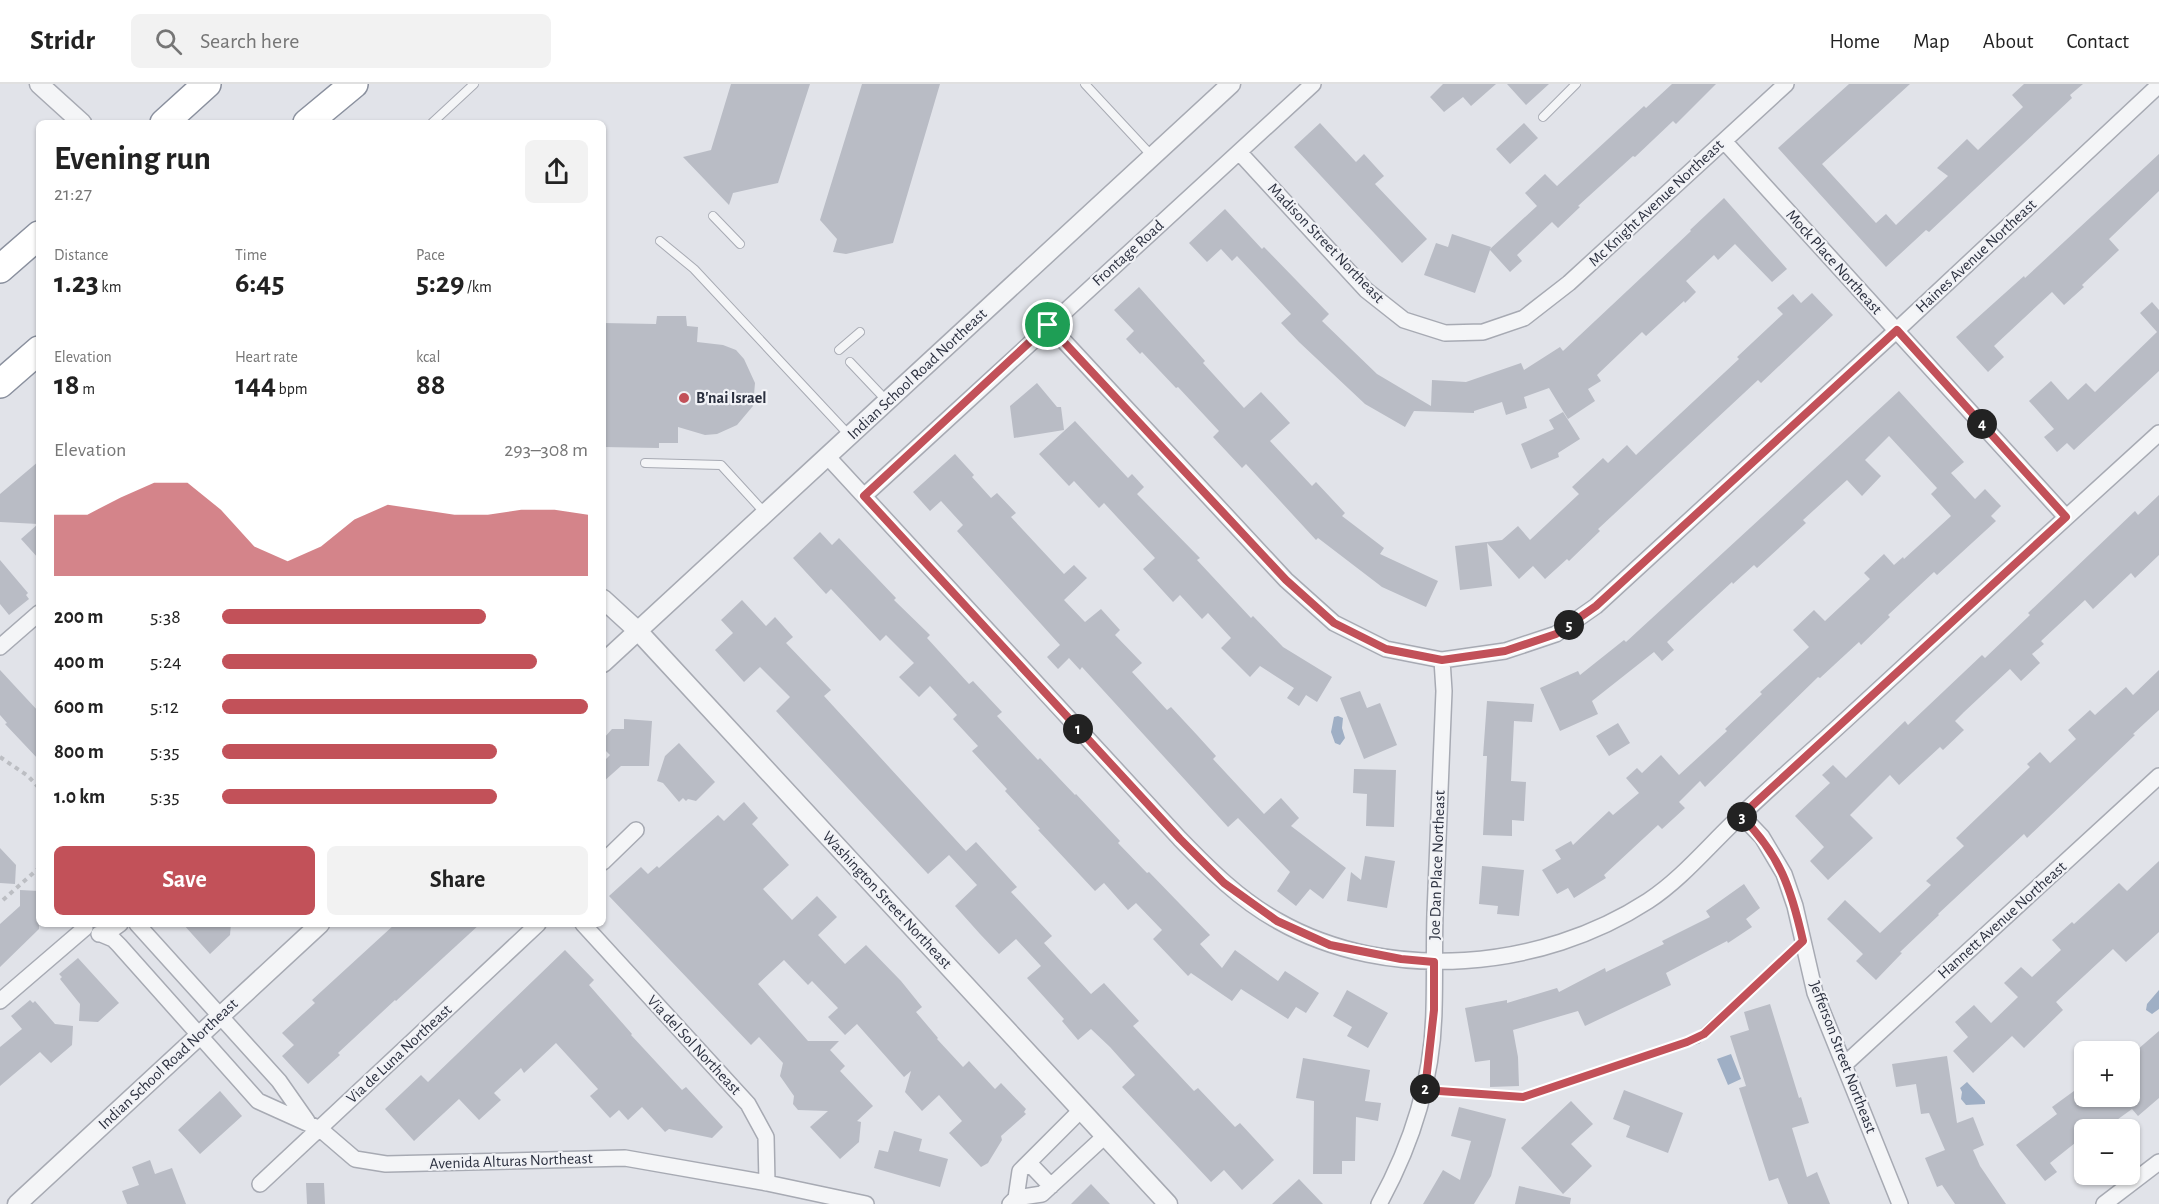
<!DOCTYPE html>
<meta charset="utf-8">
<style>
:root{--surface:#fff;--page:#f2f2f2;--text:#222;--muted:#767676;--line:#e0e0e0;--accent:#c25159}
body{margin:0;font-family:"Alegreya Sans",sans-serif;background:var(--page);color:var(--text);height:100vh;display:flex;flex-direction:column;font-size:22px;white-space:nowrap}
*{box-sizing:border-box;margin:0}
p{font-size:20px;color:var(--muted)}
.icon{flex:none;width:33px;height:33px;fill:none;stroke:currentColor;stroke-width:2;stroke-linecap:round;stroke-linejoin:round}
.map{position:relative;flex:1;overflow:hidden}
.drawer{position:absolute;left:36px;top:36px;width:570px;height:807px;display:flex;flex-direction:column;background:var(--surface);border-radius:9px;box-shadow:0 2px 4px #0004}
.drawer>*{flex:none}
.controls{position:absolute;left:2074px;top:957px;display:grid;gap:12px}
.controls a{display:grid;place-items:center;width:66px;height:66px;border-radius:9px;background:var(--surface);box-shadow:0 2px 4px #0004;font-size:30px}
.pin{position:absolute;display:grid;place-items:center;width:51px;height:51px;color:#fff;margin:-26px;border:3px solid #fff;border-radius:50%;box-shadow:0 2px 6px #0007}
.km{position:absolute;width:30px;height:30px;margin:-15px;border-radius:50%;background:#222;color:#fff;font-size:16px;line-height:30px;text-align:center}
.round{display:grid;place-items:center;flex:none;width:63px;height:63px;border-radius:9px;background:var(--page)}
.summary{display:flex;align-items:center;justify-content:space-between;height:102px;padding:0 18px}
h1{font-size:33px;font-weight:700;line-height:45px}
.figures{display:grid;grid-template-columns:repeat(3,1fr);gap:9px;height:102px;padding:6px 18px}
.figures div{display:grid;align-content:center}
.figures b{font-size:30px;font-weight:700}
.figures small{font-size:16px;font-weight:400}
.figures p{font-size:16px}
.chart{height:168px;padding:12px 18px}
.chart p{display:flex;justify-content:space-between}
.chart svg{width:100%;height:108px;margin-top:6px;fill:var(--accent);opacity:.7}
.cta{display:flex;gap:12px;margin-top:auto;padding:12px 18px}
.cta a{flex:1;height:69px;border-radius:9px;background:var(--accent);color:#fff;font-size:24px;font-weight:700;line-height:69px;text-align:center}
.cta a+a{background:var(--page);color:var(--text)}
ul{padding:0 18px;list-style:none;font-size:20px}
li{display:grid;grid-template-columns:96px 72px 1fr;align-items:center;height:45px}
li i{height:15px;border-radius:8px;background:var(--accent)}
header{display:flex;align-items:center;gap:36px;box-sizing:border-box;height:84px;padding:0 30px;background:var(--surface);border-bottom:2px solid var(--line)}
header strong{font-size:28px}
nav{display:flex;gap:33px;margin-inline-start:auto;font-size:21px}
.search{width:420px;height:54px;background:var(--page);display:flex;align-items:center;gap:15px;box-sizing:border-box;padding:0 21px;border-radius:9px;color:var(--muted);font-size:22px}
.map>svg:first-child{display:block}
.water{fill:#9fafc5}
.building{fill:#b9bcc5}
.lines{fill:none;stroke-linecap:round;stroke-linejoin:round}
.service-casing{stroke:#a7aab3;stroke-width:10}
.minor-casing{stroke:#a7aab3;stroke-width:18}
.tertiary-casing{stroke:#a7aab3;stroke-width:21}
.motorway-casing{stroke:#8a909e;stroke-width:30}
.path{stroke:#bcbec3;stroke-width:4;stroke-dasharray:4.5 4.5;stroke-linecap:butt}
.service{stroke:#f4f5f7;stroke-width:8}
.minor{stroke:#f4f5f7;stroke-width:15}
.tertiary{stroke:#f4f5f7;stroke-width:18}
.motorway{stroke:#fff;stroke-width:27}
.route-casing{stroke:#fff;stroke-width:12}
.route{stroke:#c25159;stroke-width:8}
.poi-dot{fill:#c25159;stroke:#f1f2f6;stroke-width:2}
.labels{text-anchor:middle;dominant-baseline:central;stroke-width:4.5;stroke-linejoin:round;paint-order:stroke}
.street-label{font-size:16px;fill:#2b303f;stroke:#f1f2f6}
.poi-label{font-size:16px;font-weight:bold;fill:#2b303f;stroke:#f1f2f6;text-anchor:start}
</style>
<header>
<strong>Stridr</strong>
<div class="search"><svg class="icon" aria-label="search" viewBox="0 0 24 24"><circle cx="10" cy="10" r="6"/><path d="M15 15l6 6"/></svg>Search here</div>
<nav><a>Home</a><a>Map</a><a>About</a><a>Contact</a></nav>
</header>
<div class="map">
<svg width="2159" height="1120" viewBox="0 0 2159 1120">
<rect width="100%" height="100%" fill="#e1e3e9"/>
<!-- water -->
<path class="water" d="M1338,632L1343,634L1342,644L1345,654L1340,661L1335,659L1331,648L1334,633Z
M2159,906V925L2152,930L2146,926L2147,920Z
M1731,970L1741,995L1728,1001L1717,975Z
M1967,998L1985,1017V1020L1966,1021L1961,1015L1962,1008L1960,1004Z"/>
<!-- building -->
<path class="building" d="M731,0H810L778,99L733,109L729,121L683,73L711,66Z
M862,0H940L893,159L846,170L833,168L837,155L820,136Z
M1443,0H1496L1471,22L1463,13L1444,28L1430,13Z
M1507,0H1549L1526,21Z
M1672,0H1716L1676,40L1673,37L1635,73L1633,72L1578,122L1580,123L1558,144L1552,138L1517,171L1522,177L1510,188L1490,166L1475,209L1424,191L1436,159L1448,163L1452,150L1491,163L1490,165L1537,122L1525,109L1545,90L1557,102L1644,22L1646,24Z
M1849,0H1910L1822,80L1876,139L1886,130L1896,141L1948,92L1937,84L1967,55L1978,66L2023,23L2012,11L2024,0H2083L2070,11L2072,14L1990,91L1929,148L1926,146L1886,183L1778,64Z
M1320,39L1356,78L1364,70L1384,92L1375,100L1427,155L1402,179L1294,63Z
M1524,39L1538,54L1510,80L1496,65Z
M2159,70V107L2109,155L2119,166L2082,201L2084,203L2064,221L2052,208L1994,262L2004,273L1988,288L1956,253L2024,192L2025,194Z
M1724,114L1787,185L1772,198L1735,160L1718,176L1714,171L1686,197L1696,208L1685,219L1684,217L1646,252L1642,248L1597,291L1601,297L1588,305L1595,317L1568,335L1549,304L1524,313L1527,324L1506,331L1502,318L1474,327V329L1414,327L1405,343L1365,320L1299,258L1281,239L1291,230L1237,172L1232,177L1221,165L1207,178L1189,159L1225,125L1262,165L1264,163L1329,230L1322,237L1377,290L1431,322L1432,296L1466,298L1521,279L1524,286L1560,263L1563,267L1691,147L1690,146Z
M1139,203L1205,277L1203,279L1244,324L1261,308L1290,339L1270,357L1312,402L1316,398L1345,429L1342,432L1384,464L1380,470L1438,497L1426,523L1382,503L1318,454L1316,456L1246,380L1242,384L1213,353L1219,347L1178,303L1176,304L1142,268L1140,270L1126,255L1134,247L1114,226Z
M1812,209L1833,231L1761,299L1758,296L1598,445L1600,447L1569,477L1567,475L1545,495L1533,482L1519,495L1487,459L1492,502L1460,506L1455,462L1502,456L1518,442L1530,456L1579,410L1572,403L1603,374L1608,379L1627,361L1636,371L1739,275L1737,273L1783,230L1777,224L1793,210L1801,219Z
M2152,218L2159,226V287L2074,366L2067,359L2057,368L2044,353L2054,345L2029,317L2051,297L2068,316L2086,299L2095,308L2157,248L2140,229Z
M657,232H686L687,242L698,243L697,258L723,261L736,266L744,275L755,299L753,322L737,341L717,350L705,351L678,343V359H659V364L603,363V239L656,240Z
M1037,299L1057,323H1061L1064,346L1014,354L1010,322Z
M1899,307L1964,378L1951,389L1975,415L1985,405L2001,422L1991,432L1996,437L1937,491L1934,488L1888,531L1890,533L1861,561L1859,558L1820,594L1818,593L1705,703L1700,697L1679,718L1685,724L1662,745L1658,741L1604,791L1606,794L1574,814L1568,804L1557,810L1542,786L1561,775L1555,766L1571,757L1573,761L1609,727L1613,731L1639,709L1626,694L1637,684L1642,689L1661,671L1679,691L1727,647L1725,645L1762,610L1760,608L1809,563L1793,546L1814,526L1825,537L1870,495L1864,489L1884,470L1894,481L1903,473L1904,475L1951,432L1931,410L1937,404L1889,352L1865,376L1881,392L1862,412L1847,396L1803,436L1806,439L1757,484L1754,481L1733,500L1732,498L1667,558L1674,566L1662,577L1654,568L1592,617L1598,630L1560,647L1540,604L1578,587L1580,591L1624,556L1626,558Z
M1563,328L1580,355L1558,369L1559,373L1531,385L1521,360L1554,345L1549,336Z
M1075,337L1128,394L1132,390L1144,403L1137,410L1200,474L1197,476L1251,534L1253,532L1283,563L1332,593L1317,618L1306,611L1299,622L1287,614L1294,604L1260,582L1250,593L1221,564L1231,554L1208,529L1202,535L1180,511L1173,518L1143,485L1155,474L1104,419L1099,424L1074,397L1069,402L1039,370Z
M955,370L974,391L972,393L991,414L997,409L1016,429L1011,433L1064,490L1074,481L1087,494L1064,516L1085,538L1101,525L1120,546L1115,551L1142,579L1132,588L1167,626L1171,623L1197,651L1216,672L1213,675L1264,730L1281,714L1299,734L1291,742L1346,784L1323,815L1310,805L1296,822L1277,807L1290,788L1238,734L1228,743L1082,583L1080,586L1069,574L1058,585L1047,573L1060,561L957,447L963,441L941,417L930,427L913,408Z
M39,377V475L21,455L38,440L0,438V410Z
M2159,411V471L2135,494L2131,489L2093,525L2085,516L2041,557L2044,560L2032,570L2040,579L2021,597L2010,585L1964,628L1955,637L1964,646L1943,666L1940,663L1899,701L1890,691L1850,731L1873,754L1828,796L1810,777L1824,763L1795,732L1830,699L1822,691L1833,681L1846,694L1905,637L1908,641L1982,571L1985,574L2030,531L2028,529L2135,427L2138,431Z
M820,448L832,461L839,454L896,514L894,516L930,551L927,554L969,600L973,597L1002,628L997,632L1038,676L1040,674L1075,711L1076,710L1120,757L1118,759L1147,789L1149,788L1210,851L1200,860L1222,884L1235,866L1278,897L1285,887L1319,909L1306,929L1296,923L1288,935L1241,905L1232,917L1191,889L1188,892L1153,855L1162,846L1136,819L1128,826L1104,799L1095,807L1038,746L1040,745L1005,707L1007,705L972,667L978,662L953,635L957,631L930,602L919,613L899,593L914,579L886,551L880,557L831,505L826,510L793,474Z
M0,476L28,509L26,511L29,515L9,531L0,520Z
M742,516L766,542L775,533L793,553L786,559L831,606L824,612L966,767L976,758L1017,803L1011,808L1052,852L1044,859L1091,910L1104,899L1139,937L1133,942L1194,1007L1198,1004L1235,1043L1240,1039L1274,1076L1242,1106L1224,1086L1211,1098L1122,1003L1135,991L1110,963L1091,945L1078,956L1062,937L1064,935L1027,894L1041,882L1016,855L999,870L980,850L955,822L977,801L949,771L928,790L776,627L790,613L760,583L744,598L715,566L733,549L721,536Z
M0,586L39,628V676L5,640L7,639L0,631Z
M2159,586V626L2133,650L2135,651L2027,754L2024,750L1938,830L1939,831L1900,868L1902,869L1876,896L1856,877L1863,870L1827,835L1845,816L1880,849L1931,801L1926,797L1964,762L1956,754L2030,683L2027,680L2040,668L2050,679L2076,655L2068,646L2090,626L2095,631L2126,603L2133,611Z
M1360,607L1367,624L1380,619L1397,661L1364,675L1340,614Z
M1487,617L1534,620L1532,638L1514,637L1511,697L1526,698L1524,737L1512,736V752L1483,751L1487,672H1483Z
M624,635L652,637L649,682H621L603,698V678L610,671L603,664V655L612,645H624Z
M1618,639L1630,659L1609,672L1596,652Z
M679,659L715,698L696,717L688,715L686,717L683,714L679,718L663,699L657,697L665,672Z
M1354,685L1396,686L1394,743L1366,742L1367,710L1353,709Z
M744,718L758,734L752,740L789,781L763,805L792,836L817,812L837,833L818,851L845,880L866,861L901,897L922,923L916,928L938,954L937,955L963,983L969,977L995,1005L1001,999L1026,1025L1024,1028L1026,1030L1001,1052L1002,1056L988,1079L981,1083L949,1049L962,1037L939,1011L922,1027L905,1008L911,987L904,993L857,940L845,951L828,933L838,924L812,897L808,901L784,876L758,900L808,957H839L830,966L845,982L840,987L873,1022L857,1037L861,1038L859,1058L840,1075L810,1043L828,1027L798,1026L793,1020L794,1012L780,992L783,979L759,953L751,961L609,812L641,783L648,790L657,782L659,784L718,731L724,737Z
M0,764L16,781L15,800L0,799Z
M1365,772L1395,777L1387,824L1347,817L1351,788L1361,796Z
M2159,777V848L2126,878L2113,865L2056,918L2063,926L2024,964L2012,952L1973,989L1953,967L1968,953L1955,938L1974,921L1991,939L2018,913L2004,899L2021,883L2032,893L2061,866L2052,856L2072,838L2074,840L2119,799L2127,807Z
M1482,782L1524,786L1519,832L1497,830L1498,822L1479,820Z
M1744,800L1760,824L1746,835L1752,843L1728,859L1727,857L1666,889L1671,901L1585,942L1578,927L1513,946L1518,973L1519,1002L1490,1003V976L1475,978L1465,924L1507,916V919L1557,904L1559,908L1605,884L1606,888L1664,860L1662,857L1710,833L1706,827Z
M20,806L39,807V845L0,883V840L20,822Z
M183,840H231L230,851L210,870Z
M395,840H480L396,917L395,916L338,969L340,971L308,1000L282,972L294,961L282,949L315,919L312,916Z
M565,866L594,896L589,901L632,950L631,951L682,1006L686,1003L723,1043L712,1054L669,1045L665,1048L642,1023L628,1036L619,1026L610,1034L590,1012L598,1005L556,959L524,989L521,984L494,1009L501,1016L479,1036L459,1015L414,1057L385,1025L421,991L428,998Z
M78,874L119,919L98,938L79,937L80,920L60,895L62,893L59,890Z
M1347,906L1388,929L1368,964L1347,952L1352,943L1333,932Z
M30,916L33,919L35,917L55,940L73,942L72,961L51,979L40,968L0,1002V963L22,945L11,932Z
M1770,920L1799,1014L1801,1013L1809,1039L1792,1044L1807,1093L1817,1088L1830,1120H1788L1778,1094L1769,1097L1739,1004L1746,1002L1730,952L1749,946L1744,928Z
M2159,947V1014L2138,1032L2132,1025L2103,1046H2085V1051L2050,1079L2057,1088L2045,1097L2016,1061L2057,1030L2052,1023L2085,999V1012H2130V972Z
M1947,972L1957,1039L1973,1033L1984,1061L1973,1066L1980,1082L2006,1120H1955L1942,1101L1937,1103L1925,1074L1945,1066L1929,1029L1921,1030L1916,1000L1896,1003L1892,980Z
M1303,974L1370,986L1365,1017L1381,1019L1378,1037L1356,1033L1355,1077H1342V1090H1313L1314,1017L1296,1014Z
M1624,1006L1683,1029L1668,1069L1626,1053L1630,1042L1613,1035Z
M220,1007L242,1032L200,1070L178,1046Z
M1571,1017L1593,1040L1571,1060L1592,1082L1563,1110L1521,1064Z
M1459,1023L1506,1035L1491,1092L1474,1120H1423L1443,1086L1460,1096L1471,1057L1451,1052Z
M894,1047L922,1055L919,1067L948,1075L940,1103L874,1084L879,1066L888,1068Z
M150,1076L155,1090L172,1084L186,1120H127L122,1107L139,1101L132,1083Z
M1299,1095L1323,1120H1272Z
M306,1099H324L325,1120H307Z
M1091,1100L1110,1120H1071Z
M1519,1102L1571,1114L1570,1120H1515Z"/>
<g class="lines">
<defs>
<path id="service" d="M1085,0L1152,72
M1543,33L1576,0
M432,39L474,0
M713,132L740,160
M660,157L694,185L849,351
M839,266L860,248
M850,278L886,316
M645,379L721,381L764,428
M1425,1006L1523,1013L1697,955L1802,858"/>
<path id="minor" d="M1724,57L2066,433
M1239,68L1366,206L1404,236L1445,249L1483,248L1524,234L1569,199L1786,0
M1049,241L1286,496L1334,539L1386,565L1442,576L1505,567L1556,550L1596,522L1897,246L2159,1
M827,372L1180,755C1210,786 1240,816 1278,837C1389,900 1542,886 1648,817C1680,796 1706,765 1733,739C1771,702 1811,668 1850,632C1953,537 2055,443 2159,349
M864,412L1313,0
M0,563L39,529
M1741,731L1762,753L1784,790L1795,822L1815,909L1900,1120
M603,778L636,746
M137,840L279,997L307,1037
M583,840L748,1020L766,1053L767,1099
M99,850L109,848L120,840
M101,850L113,855L119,861L258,1017L320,1045L355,1075L386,1080L625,1074L767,1099L866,1120
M0,917L85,844
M1844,981L2159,692
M1029,1079L1051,1102
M260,1100L538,840
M1016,1114L1042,1110L1105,1052
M1010,1120L1016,1114L1020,1087L1081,1026
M1379,1120C1412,1060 1433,995 1434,925C1435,894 1434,862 1435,830C1438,756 1441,682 1444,607L1442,576
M2104,1120L2159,1078"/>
<path id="tertiary" d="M39,0L82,39
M603,515L638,547L1168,1120
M603,579L1231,0
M17,1120L320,840"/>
<path id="motorway" d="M164,39L207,0
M307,39L354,0
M0,185L39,151
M0,300L39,266"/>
</defs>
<!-- service casing -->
<use href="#service" class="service-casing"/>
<!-- minor casing -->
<use href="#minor" class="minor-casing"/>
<!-- tertiary casing -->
<use href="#tertiary" class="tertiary-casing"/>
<!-- motorway casing -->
<use href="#motorway" class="motorway-casing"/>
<!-- path -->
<path class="path" d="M0,673L28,692L39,704
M3,816L39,784"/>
<!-- service -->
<use href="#service" class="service"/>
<!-- minor -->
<use href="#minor" class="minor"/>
<!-- tertiary -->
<use href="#tertiary" class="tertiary"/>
<!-- motorway -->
<use href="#motorway" class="motorway"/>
</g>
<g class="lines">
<defs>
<path id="route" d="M1048,241L1286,496L1334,539L1386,565L1442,576L1505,567L1556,550L1596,522L1897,246L2066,433L1741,732C1780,771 1791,804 1803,857L1704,950L1687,958L1523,1013L1425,1006L1434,926V878L1401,875L1330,861L1277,837L1224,799L1180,755L864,412Z"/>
</defs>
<!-- route casing -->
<use href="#route" class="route-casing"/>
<!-- route -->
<use href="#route" class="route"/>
</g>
<!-- markers -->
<circle class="poi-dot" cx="684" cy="314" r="6"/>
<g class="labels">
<!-- street labels -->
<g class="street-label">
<text transform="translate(1656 119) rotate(-43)">Mc Knight Avenue Northeast</text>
<text transform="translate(1326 159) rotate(46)">Madison Street Northeast</text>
<text transform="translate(1128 169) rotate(-42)">Frontage Road</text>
<text transform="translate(1976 172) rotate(-43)">Haines Avenue Northeast</text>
<text transform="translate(1834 178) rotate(48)">Mock Place Northeast</text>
<text transform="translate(917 290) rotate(-43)">Indian School Road Northeast</text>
<text transform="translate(1437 781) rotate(-88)">Joe Dan Place Northeast</text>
<text transform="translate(887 816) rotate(47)">Washington Street Northeast</text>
<text transform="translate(2002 836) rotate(-42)">Hannett Avenue Northeast</text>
<text transform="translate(694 961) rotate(47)">Via del Sol Northeast</text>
<text transform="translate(399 970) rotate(-43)">Via de Luna Northeast</text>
<text transform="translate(1843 973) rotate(69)">Jefferson Street Northeast</text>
<text transform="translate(168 980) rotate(-43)">Indian School Road Northeast</text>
<text transform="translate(511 1077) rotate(-2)">Avenida Alturas Northeast</text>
</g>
<!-- poi labels -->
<g class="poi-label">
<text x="696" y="314">B'nai Israel</text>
</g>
</g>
</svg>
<div class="controls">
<a>+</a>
<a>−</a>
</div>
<div class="pin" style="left:1048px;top:241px;background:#1e9e55"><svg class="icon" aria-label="arrive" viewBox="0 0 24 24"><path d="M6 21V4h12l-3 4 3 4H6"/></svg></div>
<b class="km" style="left:1078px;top:645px">1</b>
<b class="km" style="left:1425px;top:1005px">2</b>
<b class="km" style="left:1742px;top:733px">3</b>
<b class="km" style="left:1982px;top:340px">4</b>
<b class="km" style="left:1569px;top:541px">5</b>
<section class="drawer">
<div class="summary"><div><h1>Evening run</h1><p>21:27</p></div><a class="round"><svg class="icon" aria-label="share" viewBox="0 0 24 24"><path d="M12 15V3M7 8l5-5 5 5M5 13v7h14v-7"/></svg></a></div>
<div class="figures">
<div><p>Distance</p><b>1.23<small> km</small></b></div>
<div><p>Time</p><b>6:45</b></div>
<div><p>Pace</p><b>5:29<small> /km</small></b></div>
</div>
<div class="figures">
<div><p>Elevation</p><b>18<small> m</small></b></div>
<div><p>Heart rate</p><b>144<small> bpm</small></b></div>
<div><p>kcal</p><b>88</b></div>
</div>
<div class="chart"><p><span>Elevation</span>293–308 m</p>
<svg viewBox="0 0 160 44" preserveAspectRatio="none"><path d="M0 44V19L10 19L20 12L30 6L40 6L50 17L60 32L70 38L80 32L90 21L100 15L110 17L120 19L130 19L140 17L150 17L160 19V44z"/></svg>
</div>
<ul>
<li><b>200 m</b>5:38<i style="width:72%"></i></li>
<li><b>400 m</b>5:24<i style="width:86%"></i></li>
<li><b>600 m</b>5:12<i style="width:100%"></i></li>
<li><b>800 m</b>5:35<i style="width:75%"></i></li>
<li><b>1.0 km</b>5:35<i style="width:75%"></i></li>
</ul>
<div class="cta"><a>Save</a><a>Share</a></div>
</section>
</div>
